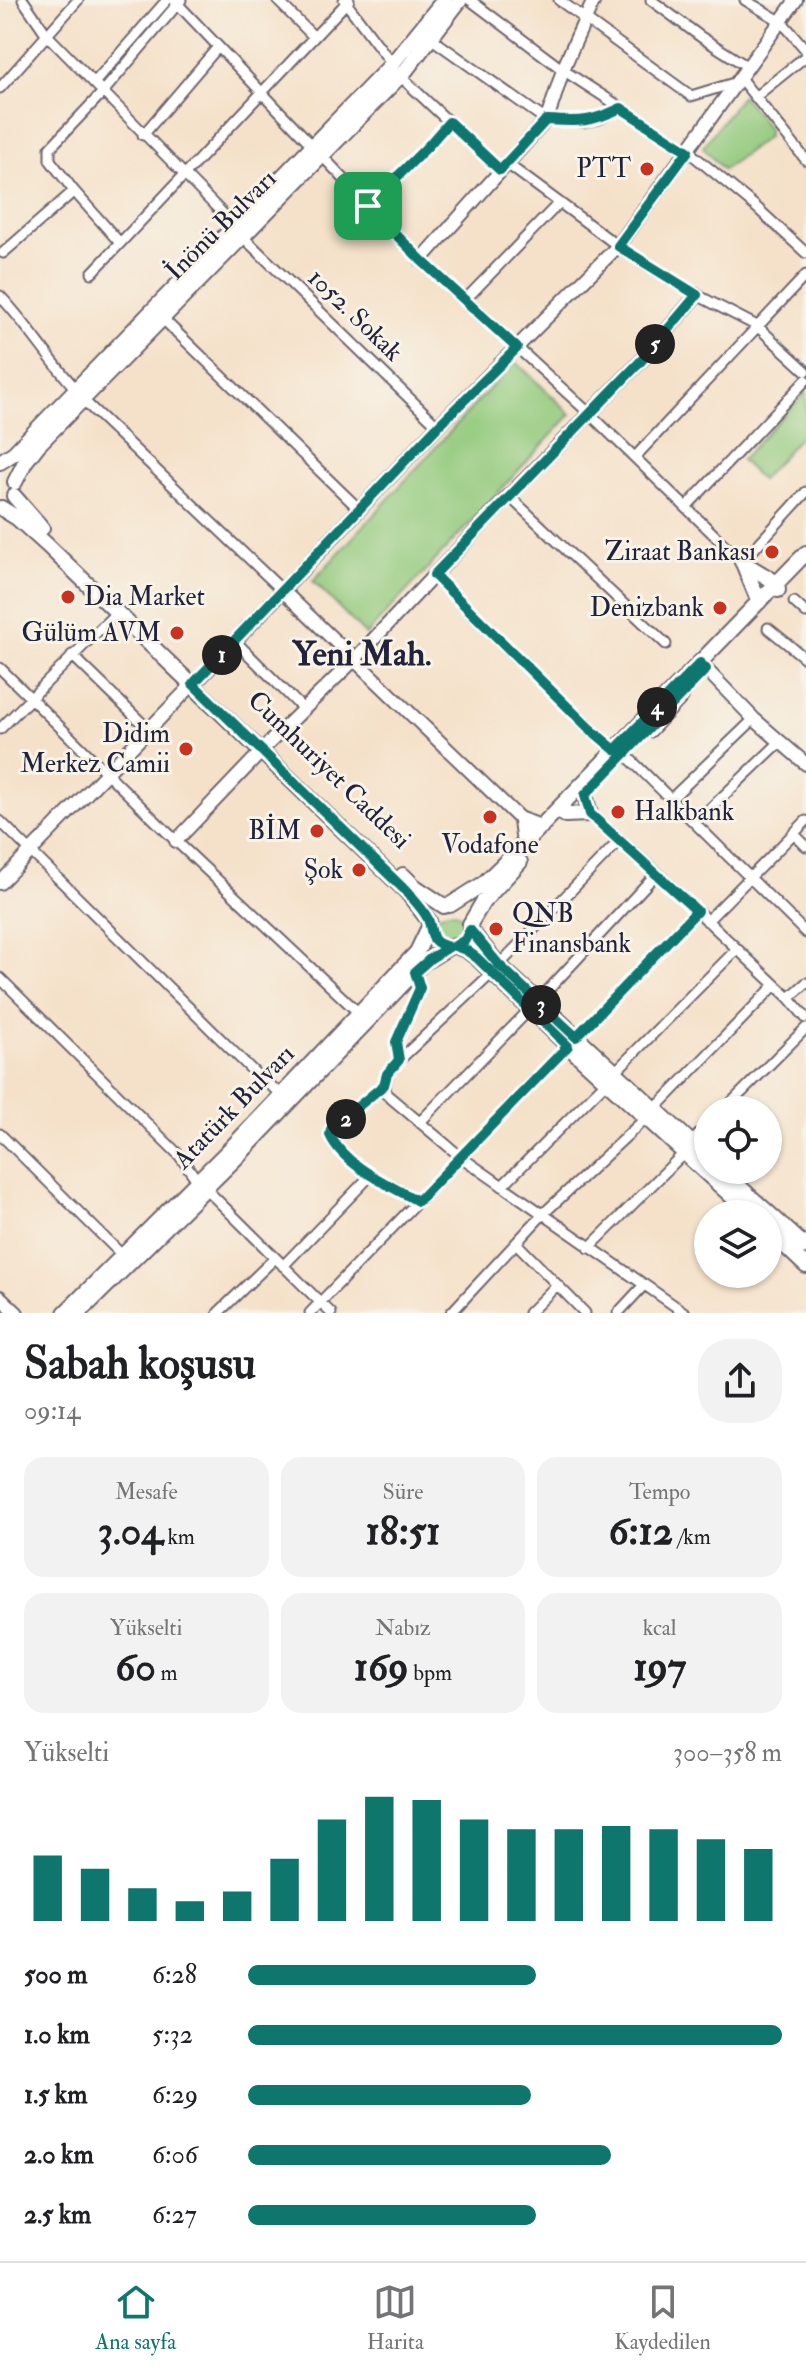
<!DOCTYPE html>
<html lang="tr">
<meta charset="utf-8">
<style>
:root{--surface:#fff;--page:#f2f2f2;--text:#202124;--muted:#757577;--line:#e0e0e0;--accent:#0f766e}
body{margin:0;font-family:"IM FELL Double Pica",serif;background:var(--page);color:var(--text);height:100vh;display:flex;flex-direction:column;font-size:30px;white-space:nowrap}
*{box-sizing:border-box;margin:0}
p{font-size:26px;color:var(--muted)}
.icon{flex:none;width:44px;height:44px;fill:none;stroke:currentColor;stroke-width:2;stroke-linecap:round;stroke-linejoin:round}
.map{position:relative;height:1313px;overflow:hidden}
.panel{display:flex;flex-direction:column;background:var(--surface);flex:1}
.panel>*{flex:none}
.buttons{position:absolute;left:694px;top:1096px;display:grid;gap:16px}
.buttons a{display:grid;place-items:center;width:88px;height:88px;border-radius:50%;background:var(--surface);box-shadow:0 2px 6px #0004;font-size:40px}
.pin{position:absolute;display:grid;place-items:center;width:68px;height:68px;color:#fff;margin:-34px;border-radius:16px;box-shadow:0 4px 12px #0006}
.km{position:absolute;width:40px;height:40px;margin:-20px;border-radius:50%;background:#222;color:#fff;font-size:22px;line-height:40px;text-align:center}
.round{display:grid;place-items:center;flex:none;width:84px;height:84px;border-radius:32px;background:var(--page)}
.summary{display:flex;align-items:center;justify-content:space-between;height:136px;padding:0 24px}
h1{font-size:44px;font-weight:700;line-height:60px}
.stats{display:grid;grid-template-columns:repeat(3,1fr);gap:12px;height:136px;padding:8px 24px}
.stats div{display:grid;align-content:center;border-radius:20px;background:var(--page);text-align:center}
.stats b{font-size:40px;font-weight:700}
.stats small{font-size:22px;font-weight:400}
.stats p{font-size:22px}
.chart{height:224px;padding:16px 24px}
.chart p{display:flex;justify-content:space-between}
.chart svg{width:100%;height:144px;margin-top:8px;stroke:var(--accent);stroke-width:6}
ul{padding:0 24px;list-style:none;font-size:26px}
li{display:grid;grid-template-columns:128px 96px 1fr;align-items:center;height:60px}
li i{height:20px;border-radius:10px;background:var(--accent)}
.tabs{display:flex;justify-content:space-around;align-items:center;height:112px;border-top:2px solid var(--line);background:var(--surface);font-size:22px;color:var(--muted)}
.tabs a{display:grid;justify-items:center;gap:4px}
.tabs .current{color:var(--accent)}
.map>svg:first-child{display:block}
.green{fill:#92c97b;stroke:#5a765b;stroke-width:2}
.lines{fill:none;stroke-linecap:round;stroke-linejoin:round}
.minor-casing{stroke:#6c656d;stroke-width:13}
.tertiary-casing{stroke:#6c656d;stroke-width:16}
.secondary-casing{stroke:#6c656d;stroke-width:18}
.minor{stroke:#fff;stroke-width:9}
.tertiary{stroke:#fff;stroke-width:12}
.secondary{stroke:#fff;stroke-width:14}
.route-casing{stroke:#fff;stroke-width:16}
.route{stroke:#0f766e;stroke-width:10}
.poi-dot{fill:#c8321e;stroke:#f7f3e8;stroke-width:3}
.labels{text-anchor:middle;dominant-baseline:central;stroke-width:6;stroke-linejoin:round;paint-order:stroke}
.poi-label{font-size:26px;fill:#22223b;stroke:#f7f3e8;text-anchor:end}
.street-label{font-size:26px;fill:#22223b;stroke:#f7f3e8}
.district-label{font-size:34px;font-weight:bold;fill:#22223b;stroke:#f7f3e8}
</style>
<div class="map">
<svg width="806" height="1313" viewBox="0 0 806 1313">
<rect width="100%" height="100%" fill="#f7f3e8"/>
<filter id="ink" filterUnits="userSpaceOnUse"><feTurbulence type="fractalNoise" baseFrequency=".0125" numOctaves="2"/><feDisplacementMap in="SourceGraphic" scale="16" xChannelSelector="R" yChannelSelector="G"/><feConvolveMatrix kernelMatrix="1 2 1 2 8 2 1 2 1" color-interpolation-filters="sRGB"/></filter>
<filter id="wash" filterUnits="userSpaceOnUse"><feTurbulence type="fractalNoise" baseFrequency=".006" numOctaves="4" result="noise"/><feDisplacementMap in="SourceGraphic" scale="32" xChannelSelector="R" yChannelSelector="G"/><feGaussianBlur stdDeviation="1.8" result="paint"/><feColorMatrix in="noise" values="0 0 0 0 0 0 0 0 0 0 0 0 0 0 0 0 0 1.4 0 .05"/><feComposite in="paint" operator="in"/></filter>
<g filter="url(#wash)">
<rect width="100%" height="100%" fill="#f5e1c9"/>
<!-- green -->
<path class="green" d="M742,95L768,128V136L723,170L703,147Z
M515,361L571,414L366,635L313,581Z
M806,391V430L761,480L741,460Z
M435 926a15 15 0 1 1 30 0a15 15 0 1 1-30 0Z"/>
</g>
<g filter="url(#ink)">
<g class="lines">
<defs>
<path id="minor" d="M23,0L47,35L235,226
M174,0L421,260L589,413L742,562L806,492
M277,0L314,37
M344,0L392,64
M470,0L563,70L688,151L756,207L806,253
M559,0L691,96L734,83
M651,0L701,37L748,67
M745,0L782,22L806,50
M432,39L546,120L585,122L599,119L621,108
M400,76L500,170
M740,78L806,160
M94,83L167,0
M0,88L78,0
M755,97L806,56
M143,135L218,47
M506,163L618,246L697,295L757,326L806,371
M368,206L428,146L449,122
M242,236L438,426
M120,243L74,191L50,160V148L103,92L181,0
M3,253L74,191
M92,273L349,0
M0,296C28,325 49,360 76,389
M465,300L559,203
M162,318L360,510
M83,400L283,591
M635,457L806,275
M509,496L666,644
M686,507L806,380
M434,575L589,728L615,750
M794,602L806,613
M768,628L806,659
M235,641L304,710
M72,655L149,730
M0,668L176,841L362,1016
M0,729L117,612
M625,754L806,933
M671,799L754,719
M590,814L657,873L789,998L806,1018
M0,821L256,1074L281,1094
M695,823L781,741
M794,834L806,846
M707,921L806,821
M499,965L619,841
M492,973L394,1065C387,1075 384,1082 386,1094L461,1157L685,1313
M0,978L179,1155L197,1180L331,1313
M789,998L806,983
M537,1002L657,873
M576,1037L697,911
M399,1060L396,1042L420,988L415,972
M614,1073L737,949
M384,1085L331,1129L330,1135C344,1165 389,1185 418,1201
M655,1109L775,985
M724,1110L806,1028
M420,1122L530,1009
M0,1134L122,1255
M691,1142L708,1126
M502,1186L607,1081
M516,1243L585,1313
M589,1248L685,1152
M283,1266L371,1175
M218,1313L275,1258
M310,1313L568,1046
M451,1313L542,1215L647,1117
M529,1313L557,1285
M618,1313L643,1286"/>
<path id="tertiary" d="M421,260L546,120C554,102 558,83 565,65C574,43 584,22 594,0
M283,591L521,820
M700,663L754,719L806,764
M199,679L438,426L618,246L796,0
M268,744L354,660L509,496L641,361L697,295
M176,841L262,751
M0,883L193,684
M0,1297L17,1313"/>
<path id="secondary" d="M0,462L14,453L392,64L444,0
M15,482L25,462L38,445L406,70L460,0
M14,496L42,528
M1,508L17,518L47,545L407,892L429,921
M742,562L777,583L778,590
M743,563L759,602
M649,730L681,696
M565,815L590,814L585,795
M524,844L521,820L541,827
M403,875L414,886L444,906
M450,905L483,884L521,847L806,553
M470,924L483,902L520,862
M470,930L499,965L708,1158
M455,946L466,950L477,958L568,1046L751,1214
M721,1170L806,1247
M768,1230L806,1266
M65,1313L233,1146L417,952L429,927
M79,1313L240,1154L423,963L449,947"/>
</defs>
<!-- minor casing -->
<use href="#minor" class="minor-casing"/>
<!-- tertiary casing -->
<use href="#tertiary" class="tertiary-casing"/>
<!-- secondary casing -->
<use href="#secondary" class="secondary-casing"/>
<!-- minor -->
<use href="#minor" class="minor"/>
<!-- tertiary -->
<use href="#tertiary" class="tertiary"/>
<!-- secondary -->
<use href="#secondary" class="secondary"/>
</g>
</g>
<g class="lines" filter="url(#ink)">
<defs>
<path id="route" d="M621,108L688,151L618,246L697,295L641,361L434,575L589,728L615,750L700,663L706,669L585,795L590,814L697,911L576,1037L499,965L470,930L465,940L455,946L466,950L477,958L568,1046L418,1201C389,1185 344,1166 330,1135L331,1129L384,1085L387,1074L399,1060L396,1042L420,988L415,972L431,958L449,947C428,942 434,934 428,919C423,909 414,900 407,892L193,684L438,426L517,348L421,260L368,206L428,146L449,122L500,170L546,120C579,122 590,123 621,108Z"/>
</defs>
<!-- route casing -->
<use href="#route" class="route-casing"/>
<!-- route -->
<use href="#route" class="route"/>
</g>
<!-- markers -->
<g class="poi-dot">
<circle cx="647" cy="169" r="8"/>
<circle cx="772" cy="552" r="8"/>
<circle cx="68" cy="597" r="8"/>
<circle cx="720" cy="608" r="8"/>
<circle cx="177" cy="633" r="8"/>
<circle cx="186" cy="749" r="8"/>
<circle cx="618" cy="812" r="8"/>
<circle cx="490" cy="817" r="8"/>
<circle cx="317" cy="831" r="8"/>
<circle cx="359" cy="870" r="8"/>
<circle cx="496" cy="929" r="8"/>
</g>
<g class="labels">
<!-- poi labels -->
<g class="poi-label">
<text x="631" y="169">PTT</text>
<text x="756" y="552">Ziraat Bankası</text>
<text x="84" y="597" text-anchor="start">Dia Market</text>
<text x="704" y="608">Denizbank</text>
<text x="161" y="633">Gülüm AVM</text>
<text x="170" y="734">Didim<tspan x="170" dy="30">Merkez Camii</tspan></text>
<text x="634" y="812" text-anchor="start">Halkbank</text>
<text x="301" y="831">BİM</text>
<text x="490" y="845" text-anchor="middle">Vodafone</text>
<text x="343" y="870">Şok</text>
<text x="512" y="914" text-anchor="start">QNB<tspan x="512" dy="30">Finansbank</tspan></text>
</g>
<!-- street labels -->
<g class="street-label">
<text transform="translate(221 225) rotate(-45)">İnönü Bulvarı</text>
<text transform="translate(355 315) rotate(44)">1052. Sokak</text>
<text transform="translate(329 770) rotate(44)">Cumhuriyet Caddesi</text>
<text transform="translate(234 1107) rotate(-46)">Atatürk Bulvarı</text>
</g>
<!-- district labels -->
<g class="district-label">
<text x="362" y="654">Yeni Mah.</text>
</g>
</g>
</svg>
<div class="buttons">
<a><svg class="icon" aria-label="locate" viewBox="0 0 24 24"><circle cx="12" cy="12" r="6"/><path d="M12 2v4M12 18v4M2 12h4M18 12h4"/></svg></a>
<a><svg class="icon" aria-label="layers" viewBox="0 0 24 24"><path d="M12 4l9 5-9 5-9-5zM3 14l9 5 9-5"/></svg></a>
</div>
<div class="pin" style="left:368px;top:206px;background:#1e9e55"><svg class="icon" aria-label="arrive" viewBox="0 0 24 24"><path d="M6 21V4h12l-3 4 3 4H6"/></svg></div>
<b class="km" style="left:222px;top:655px">1</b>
<b class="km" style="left:346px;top:1119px">2</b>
<b class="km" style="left:541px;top:1005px">3</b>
<b class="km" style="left:657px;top:707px">4</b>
<b class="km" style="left:655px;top:344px">5</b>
</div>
<section class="panel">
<div class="summary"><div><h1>Sabah koşusu</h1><p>09:14</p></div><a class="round"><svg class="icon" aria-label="share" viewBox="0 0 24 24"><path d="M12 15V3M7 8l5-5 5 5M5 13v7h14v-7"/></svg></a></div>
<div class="stats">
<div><p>Mesafe</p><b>3.04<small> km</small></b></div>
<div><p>Süre</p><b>18:51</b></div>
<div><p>Tempo</p><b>6:12<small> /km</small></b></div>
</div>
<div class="stats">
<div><p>Yükselti</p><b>60<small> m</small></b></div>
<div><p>Nabız</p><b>169<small> bpm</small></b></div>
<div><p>kcal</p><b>197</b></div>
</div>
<div class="chart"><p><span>Yükselti</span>300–358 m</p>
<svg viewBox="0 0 160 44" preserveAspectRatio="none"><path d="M5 44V24M15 44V28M25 44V34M35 44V38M45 44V35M55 44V25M65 44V13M75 44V6M85 44V7M95 44V13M105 44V16M115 44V16M125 44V15M135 44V16M145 44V19M155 44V22"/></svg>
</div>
<ul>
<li><b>500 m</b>6:28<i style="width:54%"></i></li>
<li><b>1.0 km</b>5:32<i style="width:100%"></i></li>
<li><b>1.5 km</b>6:29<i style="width:53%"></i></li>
<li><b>2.0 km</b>6:06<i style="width:68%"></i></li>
<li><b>2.5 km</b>6:27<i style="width:54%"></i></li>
</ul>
</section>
<nav class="tabs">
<a class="current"><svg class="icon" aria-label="home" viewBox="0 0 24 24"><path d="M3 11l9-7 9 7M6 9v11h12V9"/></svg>Ana sayfa</a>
<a><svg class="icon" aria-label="map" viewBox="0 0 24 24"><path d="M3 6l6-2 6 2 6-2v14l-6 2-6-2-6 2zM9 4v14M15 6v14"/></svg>Harita</a>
<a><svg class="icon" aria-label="saved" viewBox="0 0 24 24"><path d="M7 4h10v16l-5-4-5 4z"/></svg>Kaydedilen</a>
</nav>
